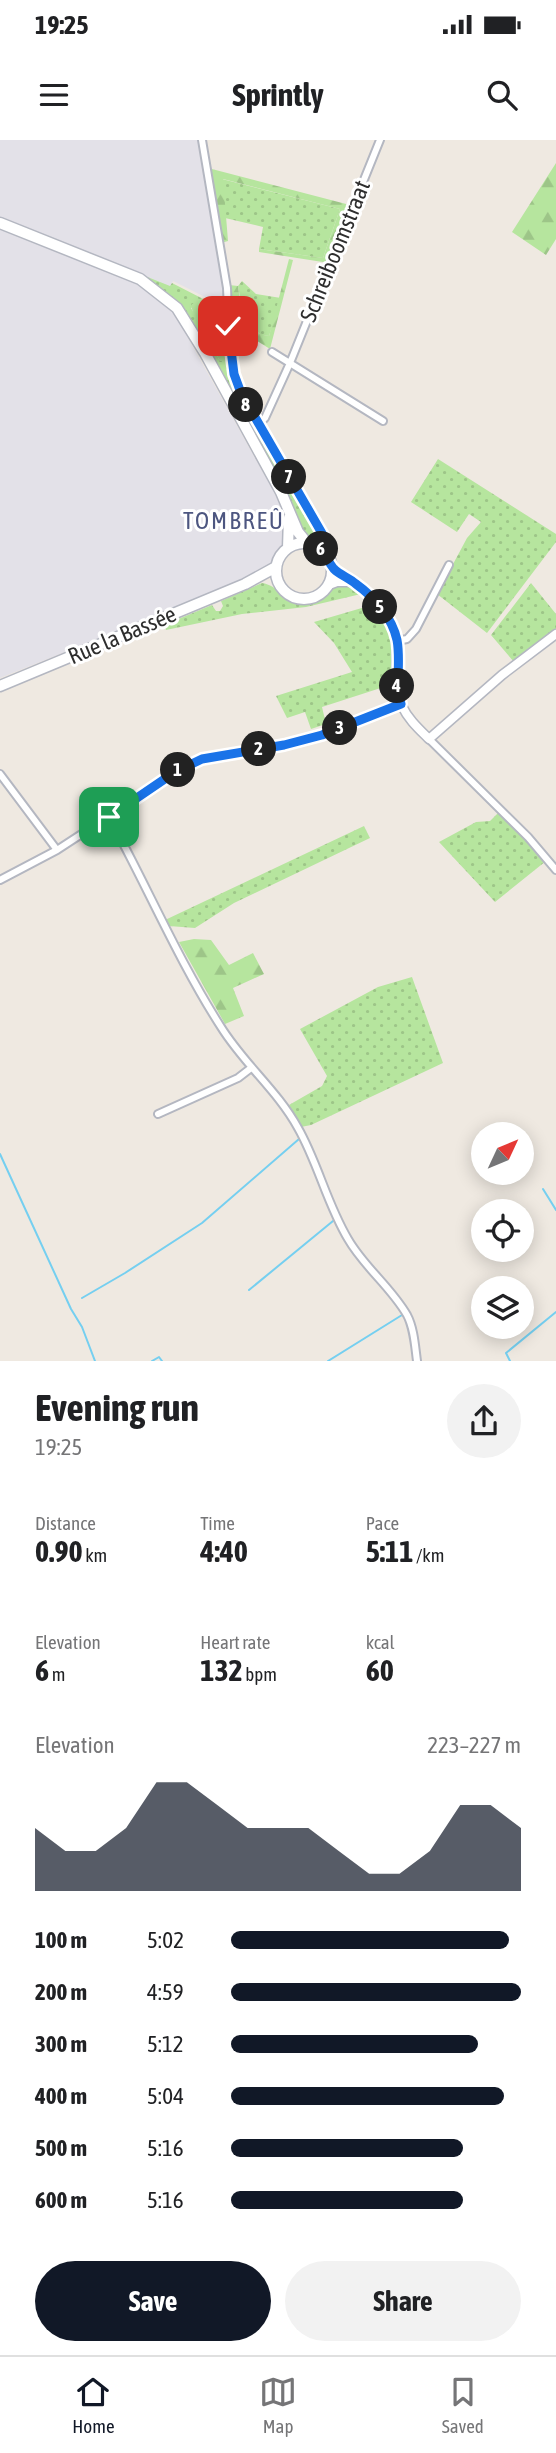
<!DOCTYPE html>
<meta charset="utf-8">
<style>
:root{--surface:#fff;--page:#f2f2f2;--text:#202124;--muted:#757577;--line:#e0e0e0;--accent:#111827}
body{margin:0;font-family:"Asap Condensed",sans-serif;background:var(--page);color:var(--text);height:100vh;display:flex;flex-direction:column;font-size:26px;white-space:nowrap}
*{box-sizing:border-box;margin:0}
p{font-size:23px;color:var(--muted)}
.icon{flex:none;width:38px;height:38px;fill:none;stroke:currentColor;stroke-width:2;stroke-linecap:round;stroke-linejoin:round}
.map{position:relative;height:1221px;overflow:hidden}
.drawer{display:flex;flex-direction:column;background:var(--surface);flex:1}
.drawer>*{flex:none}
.needle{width:46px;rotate:46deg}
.controls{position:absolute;left:471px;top:982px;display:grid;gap:14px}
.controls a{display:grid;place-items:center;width:63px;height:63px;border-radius:50%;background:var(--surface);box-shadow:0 4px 18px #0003;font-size:35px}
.pin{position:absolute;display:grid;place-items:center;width:60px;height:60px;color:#fff;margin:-30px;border-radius:14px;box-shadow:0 4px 10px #0006}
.km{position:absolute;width:35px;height:35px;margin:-18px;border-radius:50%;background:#222;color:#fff;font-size:19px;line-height:35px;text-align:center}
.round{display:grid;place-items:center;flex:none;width:74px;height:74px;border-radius:37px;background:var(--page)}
.headline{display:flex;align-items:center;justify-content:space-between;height:119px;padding:0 35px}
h1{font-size:38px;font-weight:700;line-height:52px}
.metrics{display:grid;grid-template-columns:repeat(3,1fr);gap:10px;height:119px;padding:7px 35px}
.metrics div{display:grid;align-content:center}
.metrics b{font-size:30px;font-weight:700}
.metrics small{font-size:19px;font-weight:400}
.metrics p{font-size:19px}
.chart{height:196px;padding:14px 35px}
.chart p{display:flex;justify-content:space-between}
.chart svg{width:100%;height:126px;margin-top:7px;fill:var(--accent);opacity:.7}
.cta{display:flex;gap:14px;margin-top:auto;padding:14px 35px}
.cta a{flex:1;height:80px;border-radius:42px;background:var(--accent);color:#fff;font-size:28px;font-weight:700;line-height:80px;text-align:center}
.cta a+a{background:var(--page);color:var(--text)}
ul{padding:0 35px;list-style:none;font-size:23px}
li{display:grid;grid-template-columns:112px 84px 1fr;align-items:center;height:52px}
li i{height:18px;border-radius:9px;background:var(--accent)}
.status{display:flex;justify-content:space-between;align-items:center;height:49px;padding:0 35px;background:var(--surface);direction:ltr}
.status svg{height:19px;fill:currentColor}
header{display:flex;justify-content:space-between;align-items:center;height:91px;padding:0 35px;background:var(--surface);font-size:32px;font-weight:700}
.dock{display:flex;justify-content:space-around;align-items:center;height:98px;border-top:2px solid var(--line);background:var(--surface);font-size:19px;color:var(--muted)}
.dock a{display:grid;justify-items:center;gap:4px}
.dock .on{color:var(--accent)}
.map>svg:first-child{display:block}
.industrial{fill:#e3e1e8}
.grass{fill:url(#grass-dots)}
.forest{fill:url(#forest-firs)}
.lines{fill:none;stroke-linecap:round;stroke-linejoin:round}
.stream{stroke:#75cff0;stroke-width:2}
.minor-casing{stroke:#b4b7c1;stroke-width:10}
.tertiary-casing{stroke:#b4b7c1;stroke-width:11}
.secondary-casing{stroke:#b4b7c1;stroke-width:13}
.minor{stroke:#fff;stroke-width:6}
.tertiary{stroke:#fff;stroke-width:8}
.secondary{stroke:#fff;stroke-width:10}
.route-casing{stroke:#fff;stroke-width:14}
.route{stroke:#1a73e8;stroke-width:9}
.labels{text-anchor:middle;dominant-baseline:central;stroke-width:6;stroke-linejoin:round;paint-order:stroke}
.street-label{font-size:23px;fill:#2e2e2e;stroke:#fff}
.neighbourhood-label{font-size:24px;letter-spacing:2px;fill:#4d5680;stroke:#fff}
</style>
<div class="status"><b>19:25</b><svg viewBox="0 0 49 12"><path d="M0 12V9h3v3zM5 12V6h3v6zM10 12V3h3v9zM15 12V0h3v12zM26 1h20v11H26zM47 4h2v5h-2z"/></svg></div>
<header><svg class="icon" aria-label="menu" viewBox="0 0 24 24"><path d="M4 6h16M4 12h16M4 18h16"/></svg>Sprintly<svg class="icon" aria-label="search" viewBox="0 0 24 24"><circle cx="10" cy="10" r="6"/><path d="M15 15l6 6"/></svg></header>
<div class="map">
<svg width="556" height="1221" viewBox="0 0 556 1221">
<defs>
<pattern id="grass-dots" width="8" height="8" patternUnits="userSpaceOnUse" patternTransform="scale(1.75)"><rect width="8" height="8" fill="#b6e59e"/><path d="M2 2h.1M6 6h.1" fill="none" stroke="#9dc588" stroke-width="1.8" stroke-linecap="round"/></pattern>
<pattern id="forest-firs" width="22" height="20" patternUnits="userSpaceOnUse" patternTransform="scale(1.75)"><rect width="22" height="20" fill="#b6e59e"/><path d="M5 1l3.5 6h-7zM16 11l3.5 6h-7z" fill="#9dc588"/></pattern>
</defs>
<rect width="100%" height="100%" fill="#efe9e1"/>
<!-- industrial -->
<path class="industrial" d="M0,0H198L226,153L225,159L215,162L173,141L170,147L182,157L172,169L274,352L286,379L287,398L269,427L260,434L0,538Z"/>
<!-- grass -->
<path class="grass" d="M222,39L340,69L323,118L259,109L263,87L225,78Z
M145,136L170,146L172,143L211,163L226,160L227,173L224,175L206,170L201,164L191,168L220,221L222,192L218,185C231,198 232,235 238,254L320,394L318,399H312L303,394L282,345L191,179L175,159Z
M242,141L256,154L281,158L269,196L261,195L244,180L238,146Z
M438,319L556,394V402L487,493L437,454L467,398L481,382L469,374L457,392L411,362Z
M262,443C278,445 284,462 302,463C316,465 321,454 331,447C335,445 343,445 348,444L361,454L306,467L242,474L166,490L164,485L212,465L216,471H220L223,466L221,461Z
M531,443L556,474V490L514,522L491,495Z
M372,465C399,496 390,507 393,544L322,567L326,584L311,589L305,572L287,578L276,556L352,532L334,503L314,482Z
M499,672L546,721L495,762L439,702L476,682L490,681Z
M364,686L370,698L234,763L195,788L169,786L165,780Z
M412,837L443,923L311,985L301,987L289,965L322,946L327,936L300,889L378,847Z"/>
<!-- forest -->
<path class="forest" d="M556,23V99L546,115L512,92Z
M208,28L350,65L329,123L259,112V109L323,118L340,69L223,39L228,101L221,103Z
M289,119L293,120L270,209L232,185L229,145L238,146C241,167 243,194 269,196Z
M195,162L206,170L220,173L221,176L217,181L224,200L228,226L225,227L222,221H220L193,173L191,165Z
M194,799L211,800L229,825L253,813L264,834L233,848L244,876L225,884L179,802Z"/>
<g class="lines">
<!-- stream -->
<path class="stream" d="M0,1014L71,1169L82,1187L95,1221
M543,1049L556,1070
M249,1150L333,1081
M82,1158L125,1133L202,1083L299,999
M152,1221L159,1217L162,1221
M328,1221L402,1175
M510,1221L506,1213L556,1172"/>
<defs>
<path id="minor" d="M202,0L227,148L229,193L236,242L255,280L323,395L319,407
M272,212L383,281
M258,285L265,278L290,223L380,0
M397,501L407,499L416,489L449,425
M429,599L528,697L556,730
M0,634L57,710
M109,677C147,746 178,820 221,887C244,924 277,950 298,988C318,1023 327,1064 348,1099C364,1127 391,1147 407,1175C414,1188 415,1206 417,1221
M0,740L57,710L186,626C216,613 250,612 282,605C323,597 363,581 401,564
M158,974L238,938L251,928"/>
<path id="tertiary" d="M332,426C351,445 378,456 390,481C404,509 390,539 402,566C408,579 419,589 429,599L502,535L556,494
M329,445L337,442H352"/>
<path id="secondary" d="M0,83L140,139L177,168L205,213L281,352L298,392L307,403
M276 431a28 28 0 1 1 56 0a28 28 0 1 1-56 0Z
M288,408L289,378
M0,546L245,444L276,427"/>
</defs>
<!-- minor casing -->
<use href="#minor" class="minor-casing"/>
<!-- tertiary casing -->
<use href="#tertiary" class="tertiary-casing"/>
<!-- secondary casing -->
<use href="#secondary" class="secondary-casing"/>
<!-- minor -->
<use href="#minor" class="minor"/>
<!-- tertiary -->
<use href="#tertiary" class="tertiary"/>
<!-- secondary -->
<use href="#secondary" class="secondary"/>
</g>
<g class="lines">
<defs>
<path id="route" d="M109,677L175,632L202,619L284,605L322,595L401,564C395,542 401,521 397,500C392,477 374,457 356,444C349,438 340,435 334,429C328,422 326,414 319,407L323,395L241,253L234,234L228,186"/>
</defs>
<!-- route casing -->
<use href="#route" class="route-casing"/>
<!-- route -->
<use href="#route" class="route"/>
</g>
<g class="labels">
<!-- street labels -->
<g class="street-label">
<text transform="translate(335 111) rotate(-68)">Schreiboomstraat</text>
<text transform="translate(122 495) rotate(-23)">Rue la Bassée</text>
</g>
<!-- neighbourhood labels -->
<g class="neighbourhood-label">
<text x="234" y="380">TOMBREÛ</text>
</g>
</g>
</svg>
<div class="controls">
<a><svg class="needle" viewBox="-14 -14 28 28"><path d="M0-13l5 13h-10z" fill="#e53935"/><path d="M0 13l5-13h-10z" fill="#757577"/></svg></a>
<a><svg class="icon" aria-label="locate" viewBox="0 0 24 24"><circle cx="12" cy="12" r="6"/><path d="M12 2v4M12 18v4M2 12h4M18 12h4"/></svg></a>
<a><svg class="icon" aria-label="layers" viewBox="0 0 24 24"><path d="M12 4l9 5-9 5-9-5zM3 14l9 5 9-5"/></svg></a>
</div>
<div class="pin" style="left:109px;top:677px;background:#1e9e55"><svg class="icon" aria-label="arrive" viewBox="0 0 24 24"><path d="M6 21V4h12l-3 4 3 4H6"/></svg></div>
<div class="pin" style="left:228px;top:186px;background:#d93025"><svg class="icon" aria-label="check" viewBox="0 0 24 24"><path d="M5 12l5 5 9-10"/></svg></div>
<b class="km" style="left:178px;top:630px">1</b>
<b class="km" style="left:259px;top:609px">2</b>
<b class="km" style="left:340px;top:588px">3</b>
<b class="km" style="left:397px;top:546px">4</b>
<b class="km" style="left:380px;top:467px">5</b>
<b class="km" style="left:321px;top:409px">6</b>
<b class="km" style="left:289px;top:337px">7</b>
<b class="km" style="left:246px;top:265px">8</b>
</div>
<section class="drawer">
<div class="headline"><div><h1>Evening run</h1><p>19:25</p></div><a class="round"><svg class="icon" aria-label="share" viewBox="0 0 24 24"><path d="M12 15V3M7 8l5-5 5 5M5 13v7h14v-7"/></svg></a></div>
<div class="metrics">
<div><p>Distance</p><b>0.90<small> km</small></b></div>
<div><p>Time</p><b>4:40</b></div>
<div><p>Pace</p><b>5:11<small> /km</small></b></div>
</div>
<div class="metrics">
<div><p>Elevation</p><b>6<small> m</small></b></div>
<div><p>Heart rate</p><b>132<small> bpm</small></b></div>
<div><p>kcal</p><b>60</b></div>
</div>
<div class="chart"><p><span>Elevation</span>223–227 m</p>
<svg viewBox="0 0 160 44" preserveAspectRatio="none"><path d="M0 44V22L10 30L20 30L30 22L40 6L50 6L60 14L70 22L80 22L90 22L100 30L110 38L120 38L130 30L140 14L150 14L160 22V44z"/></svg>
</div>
<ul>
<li><b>100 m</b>5:02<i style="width:96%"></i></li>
<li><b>200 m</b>4:59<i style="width:100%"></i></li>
<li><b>300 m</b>5:12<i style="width:85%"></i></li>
<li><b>400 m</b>5:04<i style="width:94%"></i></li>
<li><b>500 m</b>5:16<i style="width:80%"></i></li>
<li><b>600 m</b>5:16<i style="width:80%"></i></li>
</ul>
<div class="cta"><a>Save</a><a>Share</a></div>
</section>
<nav class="dock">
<a class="on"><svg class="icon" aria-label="home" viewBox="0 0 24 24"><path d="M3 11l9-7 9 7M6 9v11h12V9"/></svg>Home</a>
<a><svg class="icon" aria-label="map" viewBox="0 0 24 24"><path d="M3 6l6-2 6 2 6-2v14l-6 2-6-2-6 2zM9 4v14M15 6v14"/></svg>Map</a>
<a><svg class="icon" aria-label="saved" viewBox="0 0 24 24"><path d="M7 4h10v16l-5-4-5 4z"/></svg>Saved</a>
</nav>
